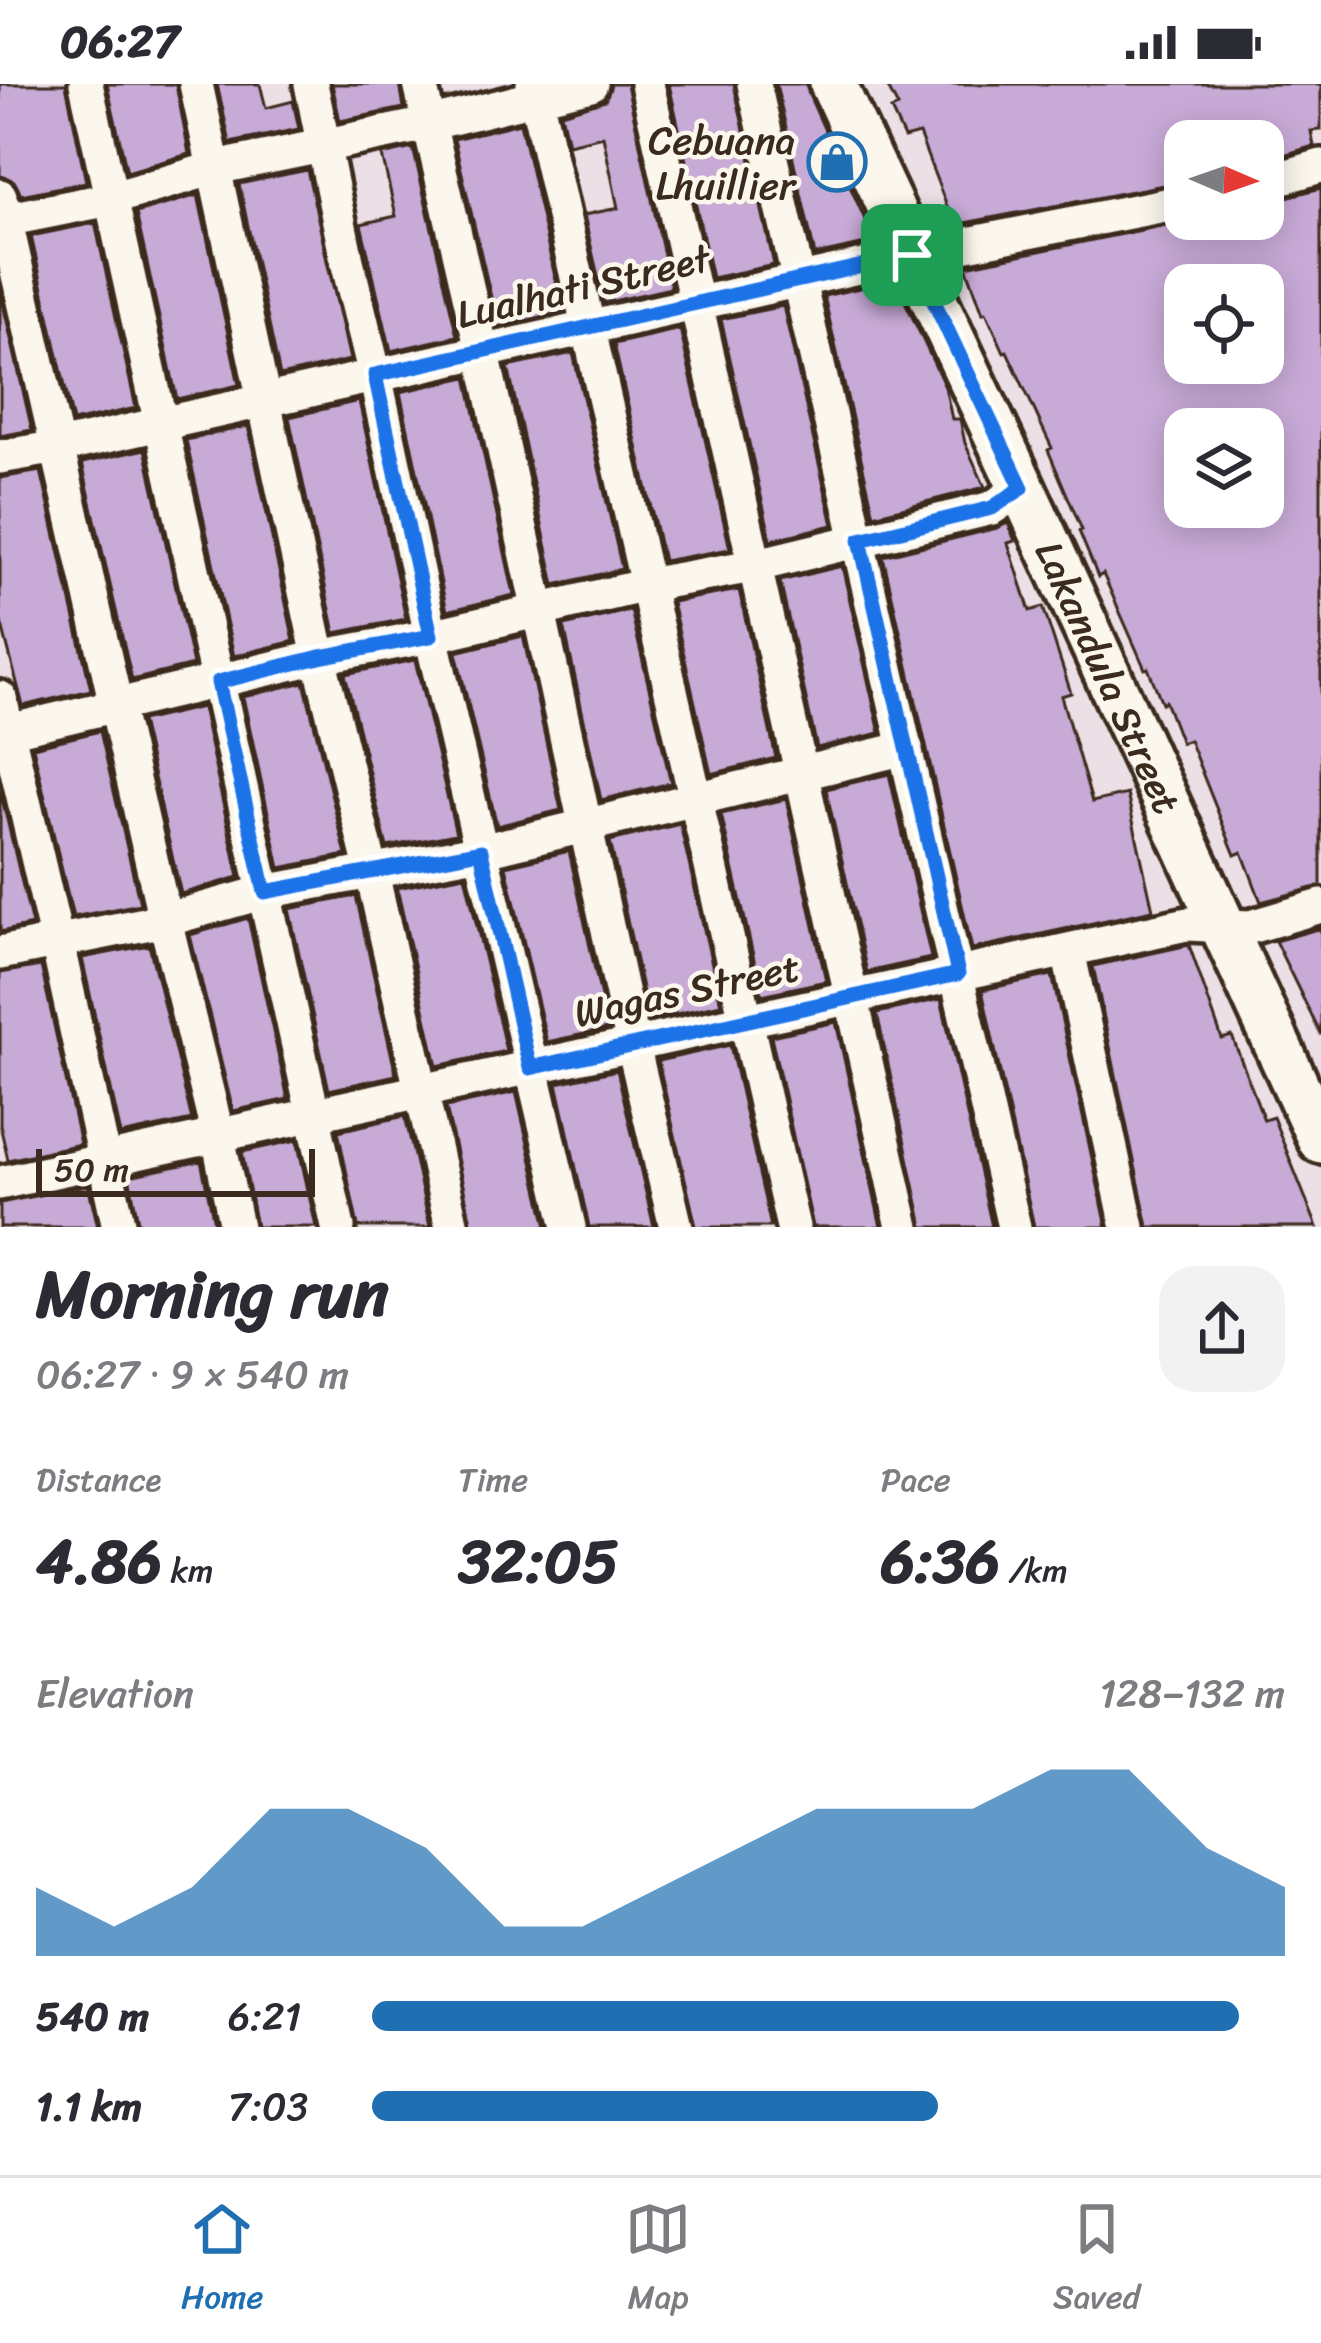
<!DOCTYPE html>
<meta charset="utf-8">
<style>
:root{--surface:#fff;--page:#f2f2f3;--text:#2b2b33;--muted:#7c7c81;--line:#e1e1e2;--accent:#1f6fb2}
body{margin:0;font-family:Sriracha,sans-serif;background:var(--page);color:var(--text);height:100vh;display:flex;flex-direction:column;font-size:45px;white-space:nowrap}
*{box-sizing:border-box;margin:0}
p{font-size:39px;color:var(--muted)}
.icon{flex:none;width:66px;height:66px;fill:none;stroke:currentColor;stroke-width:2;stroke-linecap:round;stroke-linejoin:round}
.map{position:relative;height:1143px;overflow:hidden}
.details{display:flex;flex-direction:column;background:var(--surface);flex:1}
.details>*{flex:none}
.needle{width:78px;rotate:92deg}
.fabs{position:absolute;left:1164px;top:36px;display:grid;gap:24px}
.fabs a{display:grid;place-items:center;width:120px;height:120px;border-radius:24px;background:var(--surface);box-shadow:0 6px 30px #0003;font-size:60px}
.scale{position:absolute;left:36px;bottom:30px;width:279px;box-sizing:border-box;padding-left:12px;border:6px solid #3b2a1e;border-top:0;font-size:33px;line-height:42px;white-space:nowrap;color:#3b2a1e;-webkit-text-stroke:9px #fbf7ec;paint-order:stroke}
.pin{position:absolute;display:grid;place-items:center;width:102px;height:102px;color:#fff;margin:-51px;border-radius:24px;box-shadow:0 6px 18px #0006}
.round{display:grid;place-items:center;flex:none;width:126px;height:126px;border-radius:36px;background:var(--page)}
.headline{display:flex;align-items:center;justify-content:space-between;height:204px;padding:0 36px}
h1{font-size:66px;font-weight:700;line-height:90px}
.stats{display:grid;grid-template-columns:repeat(3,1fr);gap:18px;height:204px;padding:12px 36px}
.stats div{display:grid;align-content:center}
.stats b{font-size:60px;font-weight:700}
.stats small{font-size:33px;font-weight:400}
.stats p{font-size:33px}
.chart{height:336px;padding:24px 36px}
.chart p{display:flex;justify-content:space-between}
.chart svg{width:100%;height:216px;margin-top:12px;fill:var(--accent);opacity:.7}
ul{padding:0 36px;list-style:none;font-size:39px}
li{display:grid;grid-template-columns:192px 144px 1fr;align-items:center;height:90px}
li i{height:30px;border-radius:15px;background:var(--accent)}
.status{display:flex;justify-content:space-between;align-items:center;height:84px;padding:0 60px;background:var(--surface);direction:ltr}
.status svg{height:33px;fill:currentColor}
.tab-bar{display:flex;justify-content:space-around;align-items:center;height:168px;border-top:3px solid var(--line);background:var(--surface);font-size:33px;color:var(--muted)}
.tab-bar a{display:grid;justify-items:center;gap:6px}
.tab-bar .current{color:var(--accent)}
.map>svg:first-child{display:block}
.building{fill:#c8aad7;stroke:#3b2a1e;stroke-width:3;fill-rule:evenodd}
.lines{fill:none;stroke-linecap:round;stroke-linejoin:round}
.street-casing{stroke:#3b2a1e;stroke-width:42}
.secondary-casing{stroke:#3b2a1e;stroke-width:54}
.street{stroke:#fbf7ec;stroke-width:33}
.secondary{stroke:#fbf7ec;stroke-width:45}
.route-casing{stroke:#fff;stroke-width:24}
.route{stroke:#1a73e8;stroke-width:15}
.labels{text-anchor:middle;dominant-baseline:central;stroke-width:9;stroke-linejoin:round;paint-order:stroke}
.poi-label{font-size:39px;fill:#3b2a1e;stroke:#fbf7ec;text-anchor:end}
.street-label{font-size:39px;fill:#3b2a1e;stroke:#fbf7ec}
</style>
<div class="status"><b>06:27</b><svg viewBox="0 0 49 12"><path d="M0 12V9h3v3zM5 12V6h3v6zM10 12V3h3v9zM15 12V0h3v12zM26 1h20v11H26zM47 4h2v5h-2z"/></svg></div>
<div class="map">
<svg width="1321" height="1143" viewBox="0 0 1321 1143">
<rect width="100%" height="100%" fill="#ece0e6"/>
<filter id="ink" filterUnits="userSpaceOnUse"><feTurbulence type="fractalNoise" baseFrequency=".00833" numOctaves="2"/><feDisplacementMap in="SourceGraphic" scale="24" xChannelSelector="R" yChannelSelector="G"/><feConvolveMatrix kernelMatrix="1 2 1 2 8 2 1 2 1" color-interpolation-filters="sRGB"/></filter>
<g filter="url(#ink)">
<!-- building -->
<path class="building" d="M0,0H66L86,98L21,111L14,97L0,92Z
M107,0H176L189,70L127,88Z
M217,0H260L266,24L293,17L299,45L230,59Z
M332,0H400L404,24L340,37Z
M611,0H627L671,204L604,219L584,131L618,124L603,52L568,60L561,29L605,16Z
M669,0H734L774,181L712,194Z
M776,0H806L809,11L875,158L815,171Z
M886,0H1321V46L1311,47L1314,62L1263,77V57H1185V97L954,141L919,50L904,54L891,26L898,23Z
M520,39L563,228L498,243L454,55Z
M413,64L457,252L391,267L361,140L396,132L382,71Z
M307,86L350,276L280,292L239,100Z
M1321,104V802L1261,818L1242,768L1235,771L1189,656L1181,659L1165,617L1162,619L1148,584L1145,585L1103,490L1098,493L1079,447L1082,446L1048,366L1052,364L1007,267L1004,268L986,228L983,229L966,182L1195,135H1263V119ZM1185,201H1263V279H1185ZM1185,345H1263V404L1270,423H1185Z
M198,111L239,301L177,315L136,129Z
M95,139L136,324L73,338L31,152Z
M895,196L945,303L952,335H960L965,359L985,403L874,431L824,212Z
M0,207L32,346L0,352Z
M783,222L833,441L771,456L721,235Z
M680,245L730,465L663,477L614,260Z
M573,269L622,485L555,501L508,283Z
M467,293L514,511L447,527L400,308Z
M359,317L406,535L335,549L289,333Z
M248,342L294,557L234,572L186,356Z
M145,365L193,581L132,596L82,379Z
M41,387L91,606L23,622L0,534V394Z
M1008,439L1015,457L1008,459L1030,527L1043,523L1071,609L1061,612L1092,718L1127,710L1153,826L972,865L883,472L997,444Z
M842,482L880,649L817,664L780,497Z
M739,506L776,674L711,690L672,518Z
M631,526L671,699L601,716L564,542Z
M523,552L561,726L497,742L456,568Z
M415,576L456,750L387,763L345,590Z
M304,598L346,771L280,784L243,613Z
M202,623L239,793L181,810L141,637Z
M100,647L140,820L73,833L33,663Z
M889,690L931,874L867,888L826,705Z
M0,706L32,841L0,848Z
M786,715L826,897L762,911L721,730Z
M680,740L721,920L649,936L610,757Z
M569,767L608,945L547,958L506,782Z
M465,791L506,967L437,982L397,804Z
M356,812L396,991L329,1006L289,825Z
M248,834L288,1015L233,1027L190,851Z
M1321,844V951L1275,857Z
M149,861L192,1036L121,1051L82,874Z
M1189,861L1222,955L1232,952L1264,1036L1273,1033L1317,1143H1148L1093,882Z
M41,882L80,1060L8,1076L0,1041V889Z
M1052,891L1107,1143H1034L982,906Z
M941,915L992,1143H923L877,929Z
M836,938L881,1143H813L771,952Z
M730,961L771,1143H696L658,977Z
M617,986L654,1143H589L557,999Z
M516,1008L547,1143H472L446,1023Z
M405,1032L430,1143H358L338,1047Z
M297,1056L316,1143H256L242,1068Z
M201,1077L215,1143H139L129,1092Z
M88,1101L98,1143H0V1119Z"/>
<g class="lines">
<defs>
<path id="street" d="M86,0L338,1143
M196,0L319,573L372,789L452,1143
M311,0L347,177L375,291L431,552L569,1143
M420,0L487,288L633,961L676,1143
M533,0L793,1143
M647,0L903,1143
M754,0L1014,1143
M1263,99L1321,82
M0,112L165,836L218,1052L236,1143
M0,137L110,115L215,84L428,40L591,0
M0,373L58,363L912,171L1185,117
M0,614L57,858L119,1143
M0,649L319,573L431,552L647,501L753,482L992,424L1022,404
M1068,867L1128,1143
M0,869L165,836L265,808L481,767L906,664
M0,1099L1187,840L1250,843L1321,822"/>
<g id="secondary">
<path id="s1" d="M833,0L1022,404L1321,1056"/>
</g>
</defs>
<!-- street casing -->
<use href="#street" class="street-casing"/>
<!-- secondary casing -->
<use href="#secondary" class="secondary-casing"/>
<!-- street -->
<use href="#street" class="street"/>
<!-- secondary -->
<use href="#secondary" class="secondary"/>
</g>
</g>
<g class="lines" filter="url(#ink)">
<defs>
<path id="route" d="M912,171L1022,404L992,424L860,456L958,890L530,984L481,767L265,808L218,598L320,573L431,552L375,291Z"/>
</defs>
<!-- route casing -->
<use href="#route" class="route-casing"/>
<!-- route -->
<use href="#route" class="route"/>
</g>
<!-- icons -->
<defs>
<symbol id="shop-ring" viewBox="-11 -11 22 22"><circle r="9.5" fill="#fbf7ec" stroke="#1f6fb2" stroke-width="1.5"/><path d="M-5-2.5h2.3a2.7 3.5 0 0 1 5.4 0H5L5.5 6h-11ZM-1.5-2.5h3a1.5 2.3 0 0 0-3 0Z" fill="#1f6fb2"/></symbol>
</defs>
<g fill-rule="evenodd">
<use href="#shop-ring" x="804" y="45" width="66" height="66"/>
</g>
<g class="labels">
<!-- poi labels -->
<g class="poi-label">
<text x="795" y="56">Cebuana<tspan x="795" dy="45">Lhuillier</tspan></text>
</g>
<!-- street labels -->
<g class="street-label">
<text transform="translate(583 202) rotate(-13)">Lualhati Street</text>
<text stroke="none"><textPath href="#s1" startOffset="654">Lakandula Street</textPath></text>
<text transform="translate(687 906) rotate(-12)">Wagas Street</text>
</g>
</g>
</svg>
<div class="fabs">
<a><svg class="needle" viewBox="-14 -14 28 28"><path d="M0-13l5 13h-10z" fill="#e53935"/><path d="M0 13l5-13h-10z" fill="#7c7c81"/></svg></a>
<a><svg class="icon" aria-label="locate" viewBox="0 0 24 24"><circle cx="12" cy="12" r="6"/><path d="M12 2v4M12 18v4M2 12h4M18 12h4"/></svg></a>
<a><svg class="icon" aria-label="layers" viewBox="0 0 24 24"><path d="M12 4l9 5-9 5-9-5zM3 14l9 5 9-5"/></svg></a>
</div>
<div class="scale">50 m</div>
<div class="pin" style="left:912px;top:171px;background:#1e9e55"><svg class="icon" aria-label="arrive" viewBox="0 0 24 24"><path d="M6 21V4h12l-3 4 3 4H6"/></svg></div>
</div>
<section class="details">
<div class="headline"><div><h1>Morning run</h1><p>06:27 · 9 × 540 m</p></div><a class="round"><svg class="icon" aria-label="share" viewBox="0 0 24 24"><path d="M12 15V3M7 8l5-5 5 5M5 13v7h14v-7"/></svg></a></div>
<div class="stats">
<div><p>Distance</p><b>4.86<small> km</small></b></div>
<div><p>Time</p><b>32:05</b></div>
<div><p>Pace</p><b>6:36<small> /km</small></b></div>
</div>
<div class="chart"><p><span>Elevation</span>128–132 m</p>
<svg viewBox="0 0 160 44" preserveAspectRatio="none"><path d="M0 44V30L10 38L20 30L30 14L40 14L50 22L60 38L70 38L80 30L90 22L100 14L110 14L120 14L130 6L140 6L150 22L160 30V44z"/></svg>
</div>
<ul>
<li><b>540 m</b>6:21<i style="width:95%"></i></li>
<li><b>1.1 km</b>7:03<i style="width:62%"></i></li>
</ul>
</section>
<nav class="tab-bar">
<a class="current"><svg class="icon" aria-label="home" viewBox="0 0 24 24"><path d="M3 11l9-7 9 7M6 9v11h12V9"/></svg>Home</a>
<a><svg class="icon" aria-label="map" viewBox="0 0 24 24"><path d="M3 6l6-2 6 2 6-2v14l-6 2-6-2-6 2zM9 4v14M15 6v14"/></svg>Map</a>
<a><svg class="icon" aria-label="saved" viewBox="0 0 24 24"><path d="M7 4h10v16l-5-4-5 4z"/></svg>Saved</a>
</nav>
